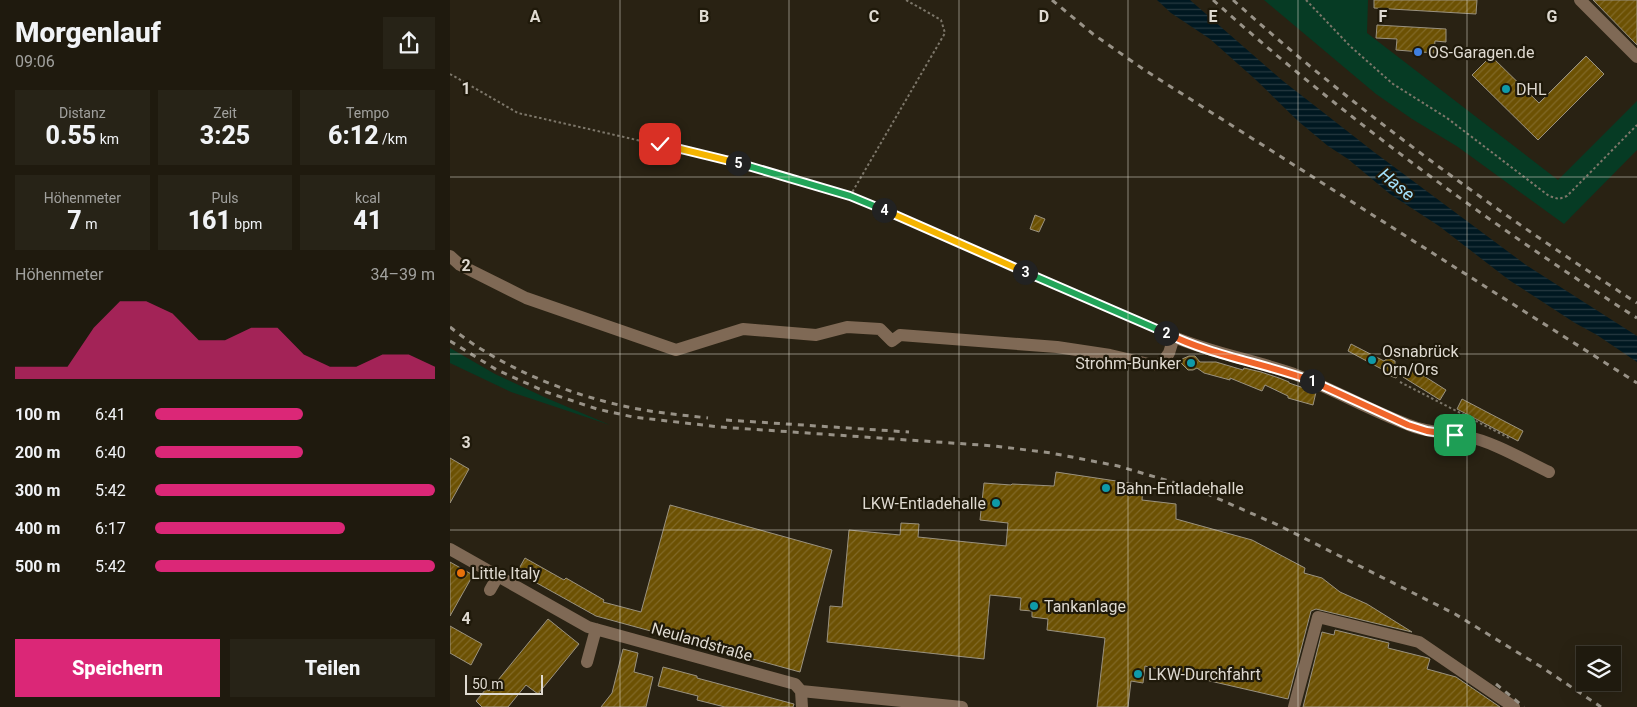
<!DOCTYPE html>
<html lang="de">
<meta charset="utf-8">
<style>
:root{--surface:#1f1a0e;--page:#272317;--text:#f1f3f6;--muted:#a1a19e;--line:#3c382e;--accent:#db2777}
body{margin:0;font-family:Roboto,sans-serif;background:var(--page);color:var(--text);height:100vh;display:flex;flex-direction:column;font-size:19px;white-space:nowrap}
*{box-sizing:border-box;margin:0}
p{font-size:16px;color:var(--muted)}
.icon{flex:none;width:28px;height:28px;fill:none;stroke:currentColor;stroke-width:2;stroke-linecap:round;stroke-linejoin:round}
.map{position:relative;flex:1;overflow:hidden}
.side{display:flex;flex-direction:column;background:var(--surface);width:450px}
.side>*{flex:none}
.buttons{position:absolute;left:1126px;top:646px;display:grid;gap:10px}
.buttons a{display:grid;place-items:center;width:45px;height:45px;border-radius:0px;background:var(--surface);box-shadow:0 5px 20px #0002,0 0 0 1px var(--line);font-size:25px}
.scale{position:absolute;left:15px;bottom:12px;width:78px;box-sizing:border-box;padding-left:5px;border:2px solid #dfdad1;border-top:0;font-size:14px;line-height:18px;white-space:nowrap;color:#dfdad1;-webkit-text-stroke:4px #1f190a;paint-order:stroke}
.pin{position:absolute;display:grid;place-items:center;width:42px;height:42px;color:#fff;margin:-21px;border-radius:10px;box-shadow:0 2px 8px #0006}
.km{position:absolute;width:25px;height:25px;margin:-12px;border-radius:50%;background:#222;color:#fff;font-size:14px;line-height:25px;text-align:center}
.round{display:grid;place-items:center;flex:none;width:52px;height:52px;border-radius:0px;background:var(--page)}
.head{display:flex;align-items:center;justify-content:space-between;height:85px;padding:0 15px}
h1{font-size:28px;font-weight:800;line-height:38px}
.metrics{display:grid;grid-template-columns:repeat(3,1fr);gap:8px;height:85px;padding:5px 15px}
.metrics div{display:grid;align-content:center;border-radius:0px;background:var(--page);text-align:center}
.metrics b{font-size:25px;font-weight:800}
.metrics small{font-size:14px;font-weight:400}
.metrics p{font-size:14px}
.chart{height:140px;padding:10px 15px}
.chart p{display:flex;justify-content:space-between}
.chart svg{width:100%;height:90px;margin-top:5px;fill:var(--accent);opacity:.7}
.primary-button{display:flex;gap:10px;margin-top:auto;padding:10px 15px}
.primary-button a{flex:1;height:58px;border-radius:0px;background:var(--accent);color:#fff;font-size:20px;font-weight:800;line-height:58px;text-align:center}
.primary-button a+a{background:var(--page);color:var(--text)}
ul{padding:0 15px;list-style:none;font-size:16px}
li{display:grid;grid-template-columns:80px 60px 1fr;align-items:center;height:38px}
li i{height:12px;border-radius:6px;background:var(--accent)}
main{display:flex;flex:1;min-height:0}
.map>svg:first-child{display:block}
.green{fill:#063b24}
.water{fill:url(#water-rules)}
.building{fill:url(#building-hatch);stroke:#9a9280}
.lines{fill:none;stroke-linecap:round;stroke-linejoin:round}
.path{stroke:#7d776a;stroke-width:2;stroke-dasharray:2.5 2.5;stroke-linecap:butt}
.minor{stroke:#7f6955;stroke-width:12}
.rail{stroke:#989287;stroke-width:3;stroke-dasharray:6 6;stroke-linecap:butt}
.split-1-casing{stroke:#fff;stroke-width:10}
.split-2-casing{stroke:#fff;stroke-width:10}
.split-3-casing{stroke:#fff;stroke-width:10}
.split-4-casing{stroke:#fff;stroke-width:10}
.split-5-casing{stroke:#fff;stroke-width:10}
.split-6-casing{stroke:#fff;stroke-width:10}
.split-1{stroke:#f0652b;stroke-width:6}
.split-2{stroke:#f0652b;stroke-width:6}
.split-3{stroke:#22a559;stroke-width:6}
.split-4{stroke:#f5b400;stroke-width:6}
.split-5{stroke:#22a559;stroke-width:6}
.split-6{stroke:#f5b400;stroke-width:6}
.grid{fill:none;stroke:#dfdad1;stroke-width:1;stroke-opacity:0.55}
.shop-dot{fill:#3f7fe0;stroke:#1f190a;stroke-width:2}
.culture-dot{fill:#0f9aa8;stroke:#1f190a;stroke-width:2}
.food-dot{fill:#e8710a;stroke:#1f190a;stroke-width:2}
.labels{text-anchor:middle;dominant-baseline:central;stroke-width:4.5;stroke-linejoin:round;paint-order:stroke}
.poi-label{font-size:16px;fill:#dfdad1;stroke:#1f190a;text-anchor:start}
.street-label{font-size:16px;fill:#dfdad1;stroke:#1f190a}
.water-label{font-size:18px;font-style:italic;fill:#a3e1fb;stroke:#1f190a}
.grid-label{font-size:16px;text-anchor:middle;font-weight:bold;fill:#dfdad1;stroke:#1f190a;stroke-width:4.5;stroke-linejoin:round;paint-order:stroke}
</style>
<main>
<section class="side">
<div class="head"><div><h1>Morgenlauf</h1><p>09:06</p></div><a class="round"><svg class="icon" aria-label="share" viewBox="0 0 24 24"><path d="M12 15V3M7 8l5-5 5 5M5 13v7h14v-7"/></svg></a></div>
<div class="metrics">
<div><p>Distanz</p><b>0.55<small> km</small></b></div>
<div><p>Zeit</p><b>3:25</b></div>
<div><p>Tempo</p><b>6:12<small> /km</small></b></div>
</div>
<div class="metrics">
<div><p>Höhenmeter</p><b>7<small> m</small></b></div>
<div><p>Puls</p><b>161<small> bpm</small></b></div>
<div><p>kcal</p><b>41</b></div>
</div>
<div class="chart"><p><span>Höhenmeter</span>34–39 m</p>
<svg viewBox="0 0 160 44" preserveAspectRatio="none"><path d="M0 44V38L10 38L20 38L30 19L40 6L50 6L60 12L70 25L80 25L90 19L100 19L110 32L120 38L130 38L140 32L150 32L160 38V44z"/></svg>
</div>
<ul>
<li><b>100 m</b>6:41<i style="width:53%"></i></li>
<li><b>200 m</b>6:40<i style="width:53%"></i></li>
<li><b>300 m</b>5:42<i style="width:100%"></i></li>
<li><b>400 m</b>6:17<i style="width:68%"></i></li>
<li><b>500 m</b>5:42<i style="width:100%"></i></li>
</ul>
<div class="primary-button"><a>Speichern</a><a>Teilen</a></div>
</section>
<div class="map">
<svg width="1187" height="707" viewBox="0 0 1187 707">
<defs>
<pattern id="water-rules" width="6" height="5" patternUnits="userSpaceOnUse" patternTransform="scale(1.25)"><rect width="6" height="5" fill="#001821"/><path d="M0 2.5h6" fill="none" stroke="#253940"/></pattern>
<pattern id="building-hatch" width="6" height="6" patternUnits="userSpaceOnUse" patternTransform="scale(1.25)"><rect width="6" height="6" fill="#6c5103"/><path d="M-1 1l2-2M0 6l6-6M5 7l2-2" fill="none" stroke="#816927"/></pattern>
</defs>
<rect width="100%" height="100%" fill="#292213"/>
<!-- green -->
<path class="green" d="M814,0H918L917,33L1108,180L1187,101V150L1114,224L1008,147L962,119L926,94Z
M0,348L45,374L94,397L160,425L61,392L0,363Z"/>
<!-- water -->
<path class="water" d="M707,0H740L833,81L924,152L1076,265L1187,336V362L1147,335L1125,323L1059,280L989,226L940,194L898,159L878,146L848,121L806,80L760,39L721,13Z"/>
<!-- building -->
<path class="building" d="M924,0H1027L1026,14L924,8Z
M1143,0H1187V45Z
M927,25L996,29V42L985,41L984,53L946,50L947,39L926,38Z
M1041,56L1089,103L1136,56L1154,74L1088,140L1022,75Z
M585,215L595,219L589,232L580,229Z
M901,344L934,361L938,358L945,361V367L950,370L946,378L938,375L939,373L898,351Z
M739,356H745L750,362H766L793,370L794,368L811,372L829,378L839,382V383L866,392L863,405L838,398V396L815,385L812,391L780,378V380L754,373L747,368L743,370H738L731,363L732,359Z
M960,367L996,390L990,400L953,377Z
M1012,399L1073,431L1068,441L1007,409Z
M0,458L19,469L0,503Z
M606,472L693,485L692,500L726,504V519L802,540L855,568L854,573L872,578L890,592L917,604L962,632L866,609L861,611L838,699L695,666L693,683L681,681L678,707H647L655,638L597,630L598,619L582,617V611L570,610L571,598L540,595L534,659L377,642L380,606L392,607L399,530L450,535L451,523L469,524L468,537L556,546L558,523L530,520L534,483L561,485L562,484L604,486Z
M220,505L382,550L350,672L146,616L67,572L75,558L114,580L116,578L154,600L153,602L191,612Z
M0,562L23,575L0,616Z
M98,619L129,644L88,694L76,685L58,707H32L26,701L36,689L39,691Z
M0,626L32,644L21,665L0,653Z
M885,630L939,643L938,648L978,658L980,659L977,669L1006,677L1050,707H853L872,632L884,635Z
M173,649L188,653L184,672L203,677L196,707H151L162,693Z
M213,667L247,676V678L344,704L343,707H275L247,700L248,696L208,686Z"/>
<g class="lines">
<!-- path -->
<path class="path" d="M856,0L900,46L943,84L997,118L1099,196L1109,199L1117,196L1187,125
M0,74L68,113L306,167L400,196L715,332
M400,196L495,33L491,20L456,0
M950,382L1061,439
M1011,424L1015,416"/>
<!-- minor -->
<path class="minor" d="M1130,0L1187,57
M0,256L10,265L76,298L226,350L293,329L366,335L397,327L430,329L442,341L450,335L607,347L660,355L703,365L712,363L719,353L724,337C762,353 804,360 844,374C883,389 919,410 959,425C977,433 996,432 1015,436C1044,442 1072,459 1099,472
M0,549L138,627L345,684L351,691L512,707
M40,590L48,576
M137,662L146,629
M351,691L352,707
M844,707L868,617L969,642L1064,707"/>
<!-- rail -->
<path class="rail" d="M602,0L643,34L693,69L1187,383
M763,0C895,118 1038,223 1187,318
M783,0C908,112 1046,212 1187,303
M0,327C51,368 119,395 183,408C208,413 233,415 258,418
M0,341L47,370L96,392L147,409L183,417L270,427L545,446L601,453L668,466L746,489L828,525L1005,614L1093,668L1151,707
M276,420L459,432
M1046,684L1074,707"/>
</g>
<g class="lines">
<defs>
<path id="split-1" d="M862,381L958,425L977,431L1005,435"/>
<path id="split-2" d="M716,333C762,356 814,363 862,381"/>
<path id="split-3" d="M575,272L716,333"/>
<path id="split-4" d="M434,210L575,272"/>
<path id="split-5" d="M288,163L400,196L434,210"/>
<path id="split-6" d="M210,144L288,163"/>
</defs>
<!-- split-1 casing -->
<use href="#split-1" class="split-1-casing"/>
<!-- split-2 casing -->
<use href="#split-2" class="split-2-casing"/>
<!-- split-3 casing -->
<use href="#split-3" class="split-3-casing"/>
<!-- split-4 casing -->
<use href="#split-4" class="split-4-casing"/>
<!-- split-5 casing -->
<use href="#split-5" class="split-5-casing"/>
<!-- split-6 casing -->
<use href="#split-6" class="split-6-casing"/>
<!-- split-1 -->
<use href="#split-1" class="split-1"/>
<!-- split-2 -->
<use href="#split-2" class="split-2"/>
<!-- split-3 -->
<use href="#split-3" class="split-3"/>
<!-- split-4 -->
<use href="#split-4" class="split-4"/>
<!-- split-5 -->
<use href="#split-5" class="split-5"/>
<!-- split-6 -->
<use href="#split-6" class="split-6"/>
</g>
<!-- grid -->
<path class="grid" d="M170,0V707M339,0V707M509,0V707M678,0V707M848,0V707M1017,0V707M0,177H1187M0,354H1187M0,530H1187"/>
<!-- markers -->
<circle class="shop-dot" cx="968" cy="52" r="5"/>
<g class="culture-dot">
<circle cx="1056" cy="89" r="5"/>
<circle cx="922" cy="360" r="5"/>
<circle cx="741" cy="363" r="5"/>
<circle cx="656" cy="488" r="5"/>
<circle cx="546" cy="503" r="5"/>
<circle cx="584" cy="606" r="5"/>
<circle cx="688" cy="674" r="5"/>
</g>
<circle class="food-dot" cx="11" cy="573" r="5"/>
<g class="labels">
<!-- poi labels -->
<g class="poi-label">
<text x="978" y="52">OS-Garagen.de</text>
<text x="1066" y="89">DHL</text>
<text x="932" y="351">Osnabrück<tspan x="932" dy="18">Orn/Ors</tspan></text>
<text x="731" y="363" text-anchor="end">Strohm-Bunker</text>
<text x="666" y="488">Bahn-Entladehalle</text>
<text x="536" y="503" text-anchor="end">LKW-Entladehalle</text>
<text x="21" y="573">Little Italy</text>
<text x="594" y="606">Tankanlage</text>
<text x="698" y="674">LKW-Durchfahrt</text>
</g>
<!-- street labels -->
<g class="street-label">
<text transform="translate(252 642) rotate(16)">Neulandstraße</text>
</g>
<!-- water labels -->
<g class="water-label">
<text transform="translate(947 184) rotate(39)">Hase</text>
</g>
</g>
<g class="grid-label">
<text x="85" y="22">A</text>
<text x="254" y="22">B</text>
<text x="424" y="22">C</text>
<text x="594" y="22">D</text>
<text x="763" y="22">E</text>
<text x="933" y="22">F</text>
<text x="1102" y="22">G</text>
<text x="16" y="94">1</text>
<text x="16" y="271">2</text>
<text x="16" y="448">3</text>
<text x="16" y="624">4</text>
</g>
</svg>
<div class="buttons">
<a><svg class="icon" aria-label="layers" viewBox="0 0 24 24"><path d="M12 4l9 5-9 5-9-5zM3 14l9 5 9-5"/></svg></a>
</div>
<div class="scale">50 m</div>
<div class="pin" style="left:1005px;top:435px;background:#1e9e55"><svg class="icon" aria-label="arrive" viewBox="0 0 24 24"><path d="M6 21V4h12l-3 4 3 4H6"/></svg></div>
<div class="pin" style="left:210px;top:144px;background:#d93025"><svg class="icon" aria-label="check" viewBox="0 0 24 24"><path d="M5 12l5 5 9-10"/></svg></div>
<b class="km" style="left:862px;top:381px">1</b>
<b class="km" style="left:716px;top:333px">2</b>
<b class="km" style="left:575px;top:272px">3</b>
<b class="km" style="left:434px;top:210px">4</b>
<b class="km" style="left:288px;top:163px">5</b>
</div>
</main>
